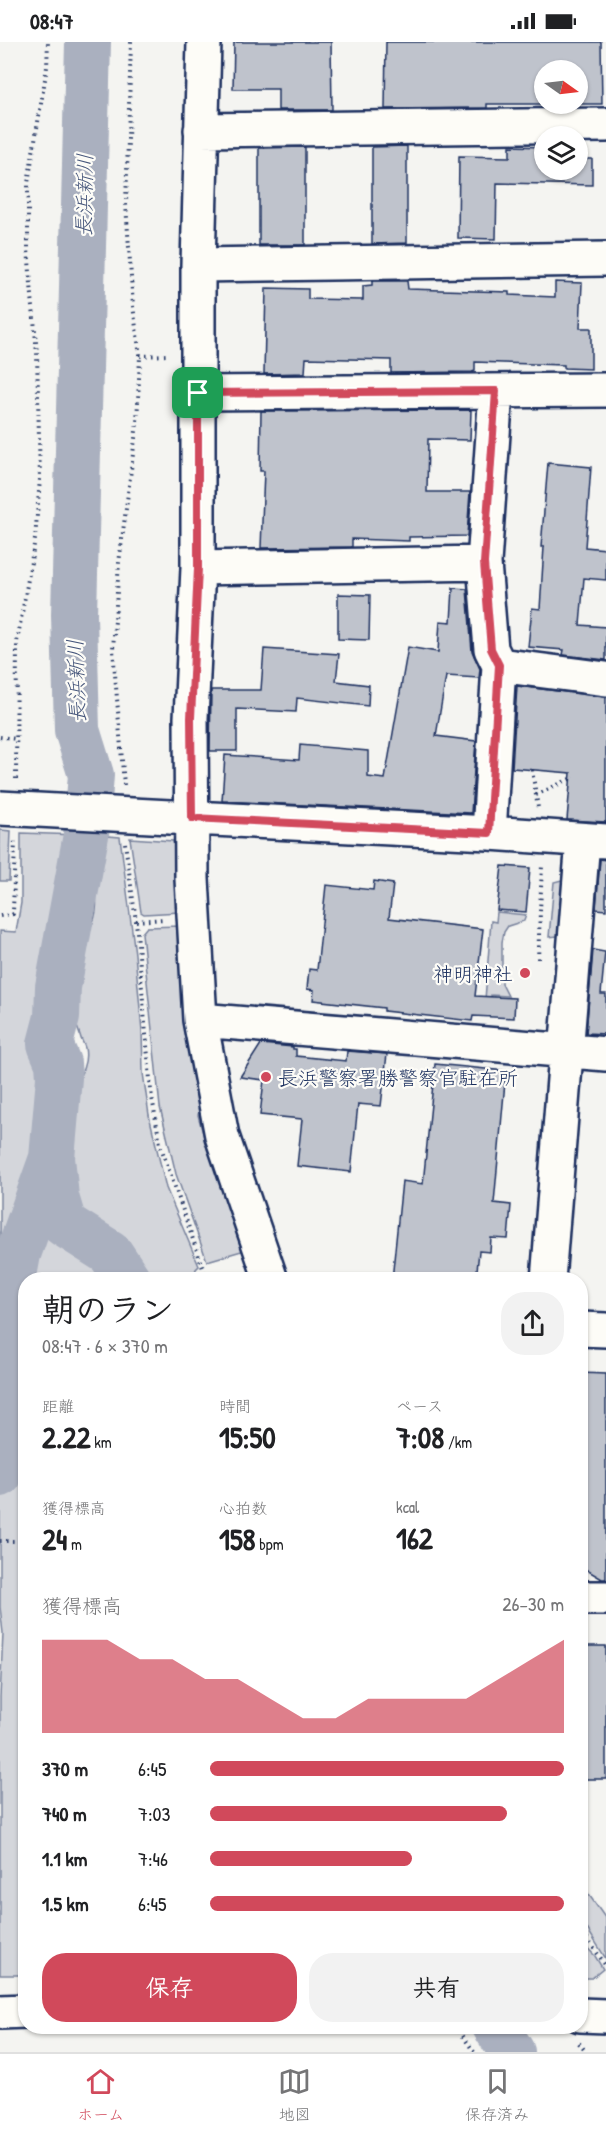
<!DOCTYPE html>
<html lang="ja">
<meta charset="utf-8">
<style>
:root{--surface:#fff;--page:#f2f2f2;--text:#202124;--muted:#757577;--line:#e0e0e0;--accent:#d1495b}
body{margin:0;font-family:"Patrick Hand","Klee One",sans-serif;background:var(--page);color:var(--text);height:100vh;display:flex;flex-direction:column;font-size:22px;white-space:nowrap}
*{box-sizing:border-box;margin:0}
p{font-size:20px;color:var(--muted)}
.icon{flex:none;width:33px;height:33px;fill:none;stroke:currentColor;stroke-width:2;stroke-linecap:round;stroke-linejoin:round}
.map{position:relative;flex:1;overflow:hidden}
.drawer{position:absolute;left:18px;top:1230px;width:570px;height:762px;display:flex;flex-direction:column;background:var(--surface);border-radius:24px;box-shadow:0 2px 4px #0004}
.drawer>*{flex:none}
.needle{width:39px;rotate:104deg}
.controls{position:absolute;left:534px;top:18px;display:grid;gap:12px}
.controls a{display:grid;place-items:center;width:54px;height:54px;border-radius:50%;background:var(--surface);box-shadow:0 2px 4px #0004;font-size:30px}
.pin{position:absolute;display:grid;place-items:center;width:51px;height:51px;color:#fff;margin:-26px;border-radius:12px;box-shadow:0 3px 9px #0006}
.round{display:grid;place-items:center;flex:none;width:63px;height:63px;border-radius:24px;background:var(--page)}
.overview{display:flex;align-items:center;justify-content:space-between;height:102px;padding:0 24px}
h1{font-size:33px;font-weight:700;line-height:45px}
.stats{display:grid;grid-template-columns:repeat(3,1fr);gap:9px;height:102px;padding:6px 24px}
.stats div{display:grid;align-content:center}
.stats b{font-size:30px;font-weight:700}
.stats small{font-size:16px;font-weight:400}
.stats p{font-size:16px}
.chart{height:168px;padding:12px 24px}
.chart p{display:flex;justify-content:space-between}
.chart svg{width:100%;height:108px;margin-top:6px;fill:var(--accent);opacity:.7}
.cta{display:flex;gap:12px;margin-top:auto;padding:12px 24px}
.cta a{flex:1;height:69px;border-radius:24px;background:var(--accent);color:#fff;font-size:24px;font-weight:700;line-height:69px;text-align:center}
.cta a+a{background:var(--page);color:var(--text)}
ul{padding:0 24px;list-style:none;font-size:20px}
li{display:grid;grid-template-columns:96px 72px 1fr;align-items:center;height:45px}
li i{height:15px;border-radius:8px;background:var(--accent)}
.status{display:flex;justify-content:space-between;align-items:center;height:42px;padding:0 30px;background:var(--surface);direction:ltr}
.status svg{height:16px;fill:currentColor}
.menu{display:flex;justify-content:space-around;align-items:center;height:84px;border-top:2px solid var(--line);background:var(--surface);font-size:16px;color:var(--muted)}
.menu a{display:grid;justify-items:center;gap:3px}
.menu .on{color:var(--accent)}
.map>svg:first-child{display:block}
.green{fill:#d4d6db;stroke:#78829c;stroke-width:1.5}
.lines{fill:none;stroke-linecap:round;stroke-linejoin:round}
.river{stroke:#aab0bf;stroke-width:46}
.building{fill:#bfc3cc;stroke:#1b2f5e;stroke-width:1.5;fill-rule:evenodd}
.minor-casing{stroke:#1b2f5e;stroke-width:38}
.highway-casing{stroke:#1b2f5e;stroke-width:38}
.path{stroke:#1b2f5e;stroke-width:4;stroke-dasharray:1.5 4.5;stroke-linecap:butt}
.minor{stroke:#fdfcf7;stroke-width:33}
.highway{stroke:#fdfcf7;stroke-width:33}
.minor-bridge-casing{stroke:#1b2f5e;stroke-width:38;stroke-linecap:butt}
.minor-bridge{stroke:#fdfcf7;stroke-width:33}
.route-casing{stroke:#fff;stroke-width:12}
.route{stroke:#d1495b;stroke-width:8}
.poi-dot{fill:#d1495b;stroke:#fdfcf7;stroke-width:2}
.labels{text-anchor:middle;dominant-baseline:central;stroke-width:4.5;stroke-linejoin:round;paint-order:stroke}
.poi-label{font-size:20px;fill:#1b2f5e;stroke:#fdfcf7;text-anchor:end}
.water-label{font-size:21px;font-style:italic;fill:#46567b;stroke:#fdfcf7}
</style>
<div class="status"><b>08:47</b><svg viewBox="0 0 49 12"><path d="M0 12V9h3v3zM5 12V6h3v6zM10 12V3h3v9zM15 12V0h3v12zM26 1h20v11H26zM47 4h2v5h-2z"/></svg></div>
<div class="map">
<svg width="606" height="2010" viewBox="0 0 606 2010">
<rect width="100%" height="100%" fill="#f4f4f1"/>
<filter id="ink" filterUnits="userSpaceOnUse"><feTurbulence type="fractalNoise" baseFrequency=".0167" numOctaves="2"/><feDisplacementMap in="SourceGraphic" scale="12" xChannelSelector="R" yChannelSelector="G"/><feConvolveMatrix kernelMatrix="1 2 1 2 8 2 1 2 1" color-interpolation-filters="sRGB"/></filter>
<g filter="url(#ink)">
<!-- green -->
<path class="green" d="M0,788L11,789L9,839H0Z
M21,791L77,793L75,816L57,887L56,931L51,969L42,978L37,998L40,1021L46,1041L44,1058L45,1108L38,1131L14,1191L6,1221L7,1242L0,1271V889L16,890L21,861Z
M95,793L120,795L135,912L142,989L143,1031L149,1073L166,1146L199,1224L196,1227L193,1237H134L111,1201L68,1181C65,1173 57,1140 58,1131C58,1122 64,1113 64,1104C64,1091 61,1080 64,1067C69,1046 90,1029 85,1006C84,1002 81,998 80,993C76,982 74,973 65,965V946L73,892L90,886C102,868 94,843 93,822C93,813 94,803 95,793Z
M130,796L173,799L178,817L180,870L144,872L141,870Z
M569,836L566,893L549,895L554,840Z
M497,870L526,873L524,879L508,884L504,890L502,900V942L508,954L491,953V970L484,971L491,879L496,880Z
M180,884L202,1060L198,1073L208,1110L218,1115L245,1208L207,1219L176,1132L160,1065L142,891L147,885Z
M46,1139L51,1140L52,1161L62,1187L100,1208L113,1220L122,1237L26,1238V1933H0V1655L3,1591L0,1565V1448L9,1413V1397L6,1383L20,1234L29,1192L37,1183V1175Z
M587,1850L606,1877V1917L581,1877V1865L585,1861Z
M580,1898L595,1914L603,1927L592,1936H581Z"/>
<g class="lines">
<!-- river -->
<path class="river" d="M88,0L74,573L77,688L91,733L86,793L58,945L57,975L50,1002L58,1021L59,1036L52,1116L56,1155L64,1182L110,1211L128,1238
M0,1432L5,1410L1,1378L10,1255L18,1212L51,1119
M495,1984L512,2010"/>
</g>
<!-- building -->
<path class="building" d="M234,0H331L332,68H278V47H233Z
M386,0H601L602,62H487V66L385,67ZM544,28H578V62H544Z
M407,104V201L372,202V105Z
M510,104L544,105V128H578V117H592V143L497,141L496,197L458,196L459,114L510,115Z
M305,105V203H259V106Z
M372,239H407L408,247L509,250V253L555,255V240L582,241L580,286H591V327L564,326V323L475,320V329L472,330L391,331V318L306,316L305,331L264,332L266,246L308,247V257L363,258V244L372,243Z
M471,368L470,398L428,397L427,450H470L467,494L409,495V499L352,497V505L261,506L264,429H260L261,369Z
M548,421L591,425L585,505L606,507V538L584,536L580,583L606,585V618L563,613L564,608L528,605L532,566L540,567L544,505H541Z
M453,546L467,547L472,609L480,627L479,636L446,634L436,694L476,699L471,771L222,759L225,713L299,718L300,703L368,709V735L385,737L408,605L438,610L440,579L451,580Z
M338,552L370,553L369,598L338,597Z
M264,607L339,612L336,639L369,643L368,664L297,656L296,670L237,667V709H210L211,648H261Z
M517,644L606,655V780L567,778L571,731L512,726Z
M600,817L606,818V868L596,867Z
M502,824L530,826L526,870L497,868Z
M374,839L393,842L389,876L483,887L475,954L515,956L514,976L473,974L472,979L384,969V966L313,958L314,948L307,947L309,927L317,928L326,843L373,848Z
M593,908L605,910L601,952H606V992L586,991Z
M261,1002L293,1005V1007H296V1014L346,1019L347,1009L387,1012L381,1064L358,1062L351,1130L297,1124L302,1077L260,1073L264,1038L240,1035Z
M435,1022L506,1029L494,1161L511,1163L508,1197L491,1196L490,1210L479,1209L476,1238H392L402,1139L423,1142Z
M580,1331L606,1332V1537H602L580,1524Z
M580,1604H606V1737H580Z"/>
<g class="lines">
<defs>
<path id="minor" d="M204,0L198,223V526L191,676L192,837L200,978L222,1094L271,1238
M201,88L606,83
M198,223L606,217
M198,351L606,348
M484,521L496,349
M198,526L484,521L491,607L499,623L606,637
M172,775L489,791L606,799
M489,791L499,623
M200,978L606,1012
M548,1238L583,798
M580,1287L606,1288
M580,1556H606"/>
<path id="highway" d="M0,1970L26,1969
M580,1973L606,1974"/>
</defs>
<!-- minor casing -->
<use href="#minor" class="minor-casing"/>
<!-- highway casing -->
<use href="#highway" class="highway-casing"/>
<!-- path -->
<path class="path" d="M140,314L169,313
M0,695L17,697
M532,728L538,766
M16,737L17,600L35,497L40,437L37,312L28,207V141L47,25L48,0
M124,743L113,607L119,521L137,381L140,314L133,264L126,162L131,0
M536,753L574,735
M125,801L136,879L151,1049L160,1102L207,1238
M0,874L13,872L15,796
M136,879L165,877
M538,917L542,823
M0,1499H26
M580,1886L606,1924
M456,1984L474,2010
M579,2001L586,2010"/>
<!-- minor -->
<use href="#minor" class="minor"/>
<!-- highway -->
<use href="#highway" class="highway"/>
<defs>
<path id="minor-bridge" d="M0,766L170,775"/>
</defs>
<!-- minor-bridge casing -->
<use href="#minor-bridge" class="minor-bridge-casing"/>
<!-- minor-bridge -->
<use href="#minor-bridge" class="minor-bridge"/>
</g>
</g>
<g class="lines" filter="url(#ink)">
<defs>
<path id="route" d="M496,349L484,521L491,607L499,623L489,791L192,776L191,676L198,526V351Z"/>
</defs>
<!-- route casing -->
<use href="#route" class="route-casing"/>
<!-- route -->
<use href="#route" class="route"/>
</g>
<!-- markers -->
<g class="poi-dot">
<circle cx="525" cy="931" r="6"/>
<circle cx="266" cy="1035" r="6"/>
</g>
<g class="labels">
<!-- poi labels -->
<g class="poi-label">
<text x="513" y="931">神明神社</text>
<text x="278" y="1035" text-anchor="start">長浜警察署勝警察官駐在所</text>
</g>
<!-- water labels -->
<g class="water-label">
<text transform="translate(84 153) rotate(-89)">長浜新川</text>
<text transform="translate(76 639) rotate(-92)">長浜新川</text>
</g>
</g>
</svg>
<div class="controls">
<a><svg class="needle" viewBox="-14 -14 28 28"><path d="M0-13l5 13h-10z" fill="#e53935"/><path d="M0 13l5-13h-10z" fill="#757577"/></svg></a>
<a><svg class="icon" aria-label="layers" viewBox="0 0 24 24"><path d="M12 4l9 5-9 5-9-5zM3 14l9 5 9-5"/></svg></a>
</div>
<div class="pin" style="left:198px;top:351px;background:#1e9e55"><svg class="icon" aria-label="arrive" viewBox="0 0 24 24"><path d="M6 21V4h12l-3 4 3 4H6"/></svg></div>
<section class="drawer">
<div class="overview"><div><h1>朝のラン</h1><p>08:47 · 6 × 370 m</p></div><a class="round"><svg class="icon" aria-label="share" viewBox="0 0 24 24"><path d="M12 15V3M7 8l5-5 5 5M5 13v7h14v-7"/></svg></a></div>
<div class="stats">
<div><p>距離</p><b>2.22<small> km</small></b></div>
<div><p>時間</p><b>15:50</b></div>
<div><p>ペース</p><b>7:08<small> /km</small></b></div>
</div>
<div class="stats">
<div><p>獲得標高</p><b>24<small> m</small></b></div>
<div><p>心拍数</p><b>158<small> bpm</small></b></div>
<div><p>kcal</p><b>162</b></div>
</div>
<div class="chart"><p><span>獲得標高</span>26–30 m</p>
<svg viewBox="0 0 160 44" preserveAspectRatio="none"><path d="M0 44V6L10 6L20 6L30 14L40 14L50 22L60 22L70 30L80 38L90 38L100 30L110 30L120 30L130 30L140 22L150 14L160 6V44z"/></svg>
</div>
<ul>
<li><b>370 m</b>6:45<i style="width:100%"></i></li>
<li><b>740 m</b>7:03<i style="width:84%"></i></li>
<li><b>1.1 km</b>7:46<i style="width:57%"></i></li>
<li><b>1.5 km</b>6:45<i style="width:100%"></i></li>
</ul>
<div class="cta"><a>保存</a><a>共有</a></div>
</section>
</div>
<nav class="menu">
<a class="on"><svg class="icon" aria-label="home" viewBox="0 0 24 24"><path d="M3 11l9-7 9 7M6 9v11h12V9"/></svg>ホーム</a>
<a><svg class="icon" aria-label="map" viewBox="0 0 24 24"><path d="M3 6l6-2 6 2 6-2v14l-6 2-6-2-6 2zM9 4v14M15 6v14"/></svg>地図</a>
<a><svg class="icon" aria-label="saved" viewBox="0 0 24 24"><path d="M7 4h10v16l-5-4-5 4z"/></svg>保存済み</a>
</nav>
